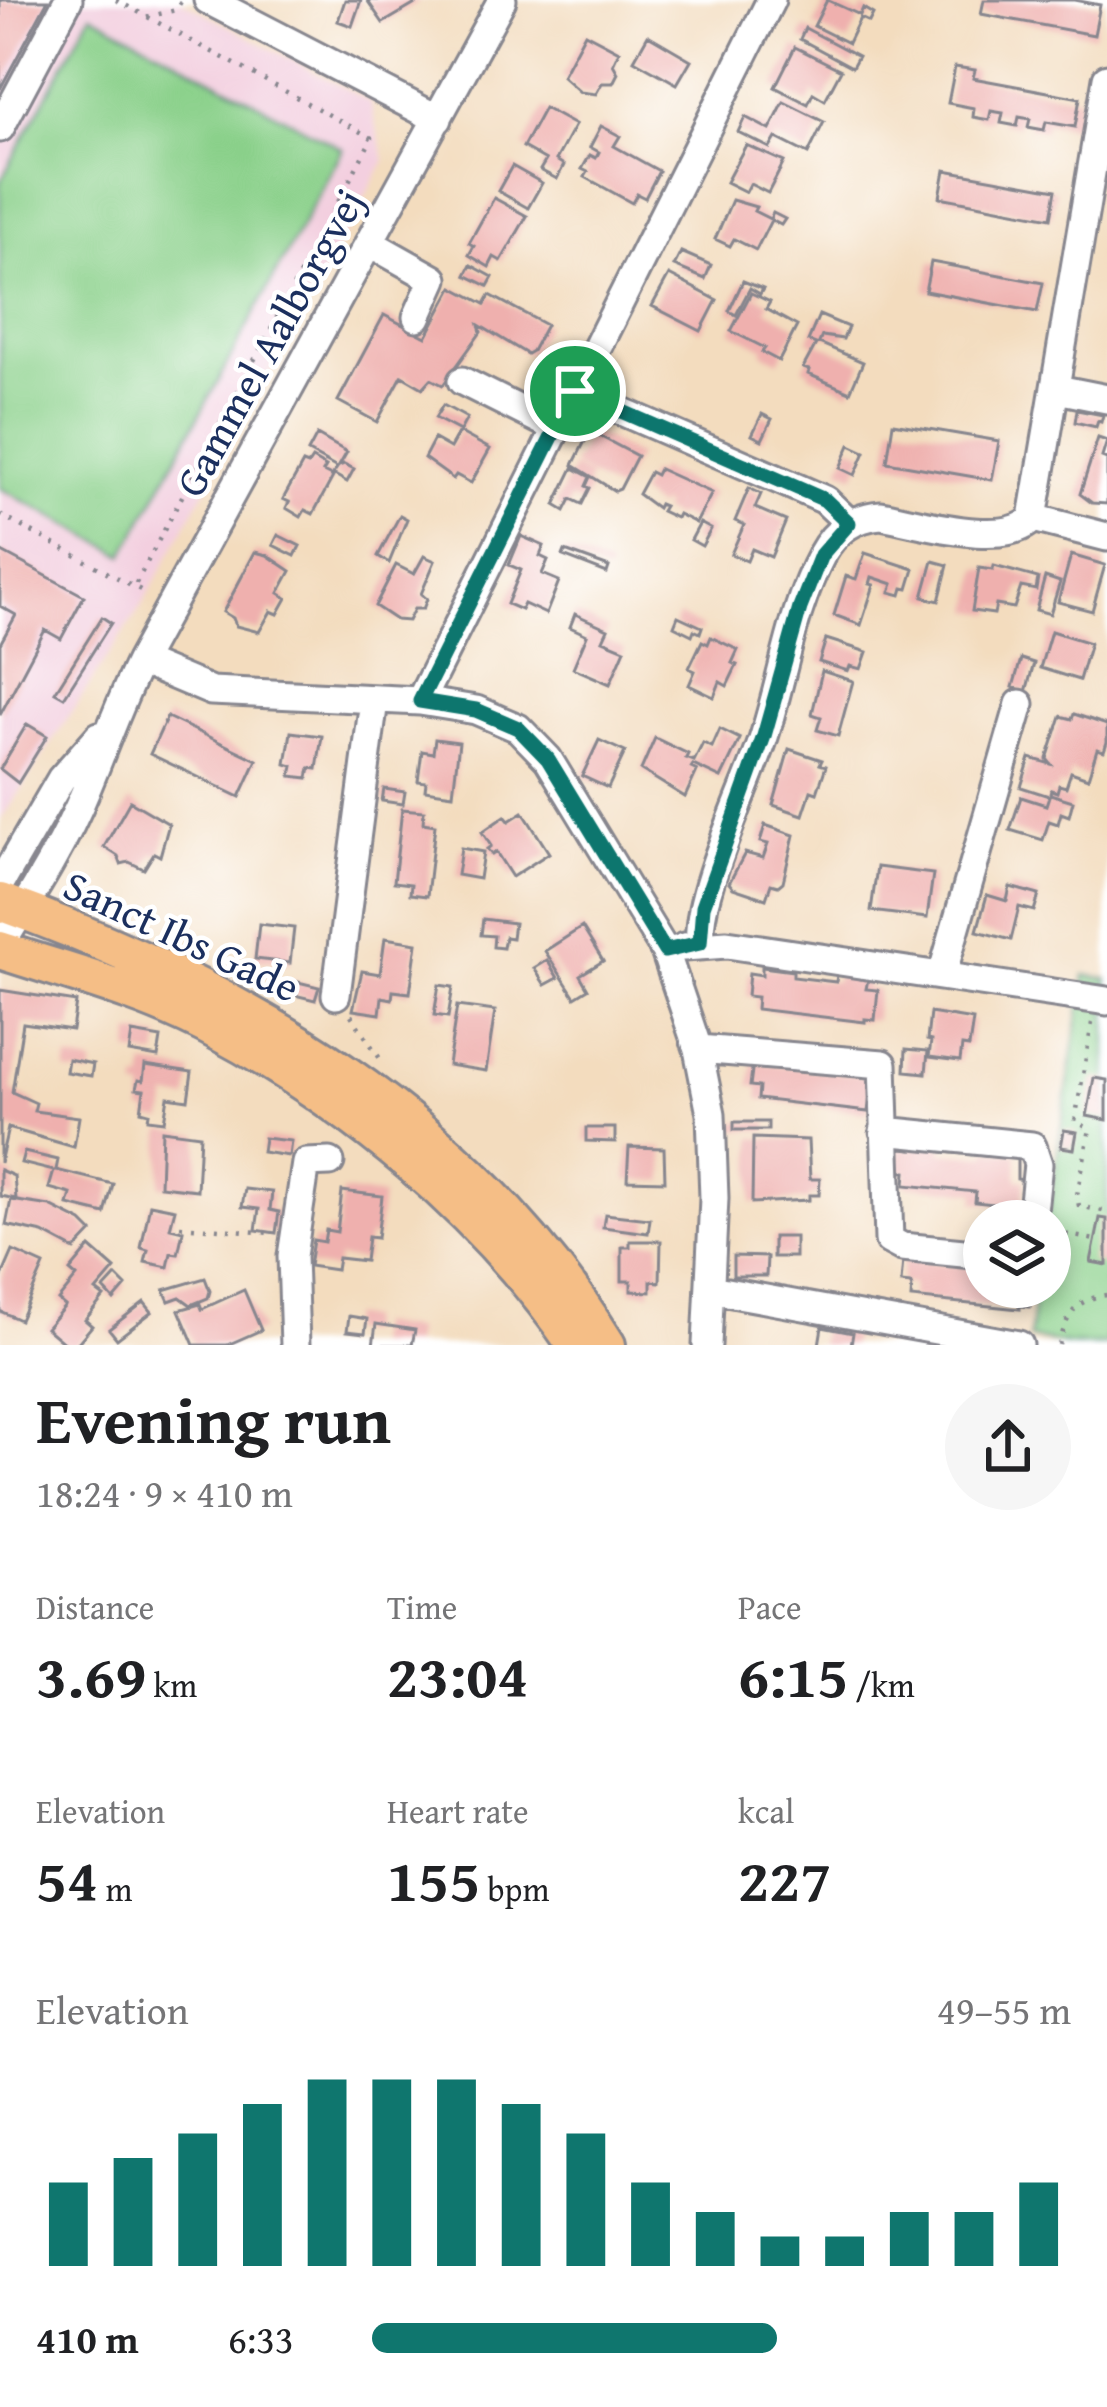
<!DOCTYPE html>
<meta charset="utf-8">
<style>
:root{--surface:#fff;--page:#f6f6f6;--text:#202124;--muted:#757577;--accent:#0f766e}
body{margin:0;font-family:"Gentium Book Plus",serif;background:var(--page);color:var(--text);height:100vh;display:flex;flex-direction:column;font-size:45px;white-space:nowrap}
*{box-sizing:border-box;margin:0}
p{font-size:39px;color:var(--muted)}
.icon{flex:none;width:66px;height:66px;fill:none;stroke:currentColor;stroke-width:2;stroke-linecap:round;stroke-linejoin:round}
.map{position:relative;height:1345px;overflow:hidden}
.details{display:flex;flex-direction:column;background:var(--surface);flex:1}
.details>*{flex:none}
.controls{position:absolute;left:963px;top:1200px;display:grid;gap:24px}
.controls a{display:grid;place-items:center;width:108px;height:108px;border-radius:50%;background:var(--surface);box-shadow:0 6px 18px #0003;font-size:60px}
.pin{position:absolute;display:grid;place-items:center;width:102px;height:102px;color:#fff;margin:-51px;border:6px solid #fff;border-radius:50%;box-shadow:0 3px 12px #0007}
.round{display:grid;place-items:center;flex:none;width:126px;height:126px;border-radius:63px;background:var(--page)}
.headline{display:flex;align-items:center;justify-content:space-between;height:204px;padding:0 36px}
h1{font-size:66px;font-weight:700;line-height:90px}
.figures{display:grid;grid-template-columns:repeat(3,1fr);gap:18px;height:204px;padding:12px 36px}
.figures div{display:grid;align-content:center}
.figures b{font-size:60px;font-weight:700}
.figures small{font-size:33px;font-weight:400}
.figures p{font-size:33px}
.chart{height:336px;padding:24px 36px}
.chart p{display:flex;justify-content:space-between}
.chart svg{width:100%;height:216px;margin-top:12px;stroke:var(--accent);stroke-width:6}
ul{padding:0 36px;list-style:none;font-size:39px}
li{display:grid;grid-template-columns:192px 144px 1fr;align-items:center;height:90px}
li i{height:30px;border-radius:15px;background:var(--accent)}
.map>svg:first-child{display:block}
.built{fill:#f3cfdf}
.green{fill:#8ad08a;stroke:#528074;stroke-width:3}
.building{fill:#efb0ae}
.lines{fill:none;stroke-linecap:round;stroke-linejoin:round}
.minor-casing{stroke:#87868e;stroke-width:33}
.major-casing{stroke:#87868e;stroke-width:42}
.path{stroke:#87868e;stroke-width:4.5;stroke-dasharray:3 9;stroke-linecap:butt}
.minor{stroke:#fff;stroke-width:27}
.major{stroke:#f5be86;stroke-width:36}
.route-casing{stroke:#fff;stroke-width:24}
.route{stroke:#0f766e;stroke-width:15}
.labels{text-anchor:middle;dominant-baseline:central;stroke-width:9;stroke-linejoin:round;paint-order:stroke}
.street-label{font-size:42px;fill:#1b2f5e;stroke:#fff}
</style>
<div class="map">
<svg width="1107" height="1345" viewBox="0 0 1107 1345">
<rect width="100%" height="100%" fill="#fff"/>
<filter id="ink" filterUnits="userSpaceOnUse"><feTurbulence type="fractalNoise" baseFrequency=".00833" numOctaves="2"/><feDisplacementMap in="SourceGraphic" scale="24" xChannelSelector="R" yChannelSelector="G"/><feConvolveMatrix kernelMatrix="1 2 1 2 8 2 1 2 1" color-interpolation-filters="sRGB"/></filter>
<filter id="wash" filterUnits="userSpaceOnUse"><feTurbulence type="fractalNoise" baseFrequency=".004" numOctaves="4" result="noise"/><feDisplacementMap in="SourceGraphic" scale="48" xChannelSelector="R" yChannelSelector="G"/><feGaussianBlur stdDeviation="2.7" result="paint"/><feColorMatrix in="noise" values="0 0 0 0 0 0 0 0 0 0 0 0 0 0 0 0 0 1.4 0 .05"/><feComposite in="paint" operator="in"/></filter>
<g filter="url(#wash)">
<rect width="100%" height="100%" fill="#f3dcbe"/>
<!-- built -->
<path class="built" d="M0,0H180L370,102L385,160L144,602L0,821Z"/>
<!-- green -->
<path class="green" d="M91,14L343,149L124,555L0,488V182Z
M1085,975L1107,979V1345H1071L1029,1338L1036,1287H1050V1221H1047Z"/>
<g id="blocks">
<!-- building -->
<path class="building" d="M0,0H48L0,89Z
M345,0H361L352,26L338,21Z
M367,0H422L383,23Z
M827,0L860,15L863,8L873,14L869,22L860,18L848,43L814,26Z
M984,0H1074L1100,5L1094,35L981,14Z
M805,28L858,56L852,67L800,39Z
M585,33L619,51L613,64L618,73L613,83H602L596,94L580,92L562,76Z
M648,35L691,60L677,84L634,60Z
M795,47L841,70L825,100L813,93L808,104L775,87Z
M955,67L975,70L973,78L1080,98L1075,127L1046,122L1044,130L1028,127L1030,119L1019,117L1017,126L1001,123L1003,113L991,111L989,120L973,117L974,108L948,103Z
M784,102L824,122L808,154L776,138L770,148L738,132L745,117L770,130Z
M544,108L575,125L556,160L564,165L557,179L540,170L546,160L523,147Z
M601,126L620,136L614,146L659,171L645,198L637,194L632,203L585,177L588,172L582,169L590,155L596,158L599,152L590,147Z
M746,145L784,162L768,193L750,184L746,192L726,182Z
M512,166L542,183L528,208L498,191Z
M945,170L1056,190L1051,218L940,197Z
M494,198L527,216L501,261L494,257L489,267L469,255L474,246L469,243Z
M732,200L756,207L754,211L770,219L773,213L785,219L781,225L771,220L756,250L734,239L730,246L715,239Z
M681,252L711,265L705,279L674,266Z
M931,262L1043,283L1037,312L925,291Z
M471,265L493,277L488,286L466,275Z
M669,275L717,300L701,331L652,306Z
M743,281L763,289L760,294L750,288L736,315L729,311Z
M453,287L485,304L490,295L546,325L532,351L527,354L479,325L481,332L443,385L431,379L423,388L402,376L377,422L338,401L384,315L426,337Z
M751,293L770,302L766,309L797,326L779,361L762,352L765,348L731,331Z
M819,315L848,327L843,339L822,336L819,343L863,362L850,392L808,374L809,370L803,368L816,344L808,341Z
M443,405L467,418L460,431L435,418Z
M1077,410L1103,415L1101,422L1098,421L1096,427L1075,422Z
M762,414L772,419L762,440L752,435Z
M893,423L999,441L992,480L887,462Z
M590,431L637,456L620,489L615,491L573,465Z
M459,432L490,449L471,483L456,475L453,479L424,458L434,439L450,448Z
M317,435L347,452L339,466L344,464L354,469L347,482L333,474L337,468L308,452Z
M1098,438L1107,441L1102,457L1107,459V504L1092,503L1080,494Z
M850,445L865,452L855,475L840,468Z
M312,459L326,467L323,472L333,477L313,514L305,510L301,517L286,508L289,502L283,499L303,463L308,465Z
M573,468L590,477L586,486L590,488L582,504L571,499L565,511L555,505Z
M659,469L712,493L696,523L678,514L676,518L661,511L664,506L659,504L657,508L638,494L650,472L656,475Z
M749,488L761,494L755,508L786,521L771,557L752,549L747,561L731,554L744,525L735,521Z
M400,515L407,519L389,563L378,556Z
M700,523L711,529L702,546L691,540Z
M278,535L300,546L295,556L273,545Z
M521,536L544,546L540,556L548,560L542,574L559,581L546,614L524,604L521,610L507,604L521,570L509,565Z
M0,551L84,596L61,639L45,630L0,715V644L16,615L0,606Z
M565,551L609,567L607,573L563,556Z
M255,552L267,555L291,571L279,593L287,598L278,614L271,611L259,632L236,626L233,618L223,612Z
M865,553L914,569L908,589L903,588L901,595L890,592L893,584L872,577L870,584L874,585L861,625L834,615L846,576L856,579Z
M1071,555L1105,565L1092,611L1058,602Z
M424,556L435,561L421,594L427,599L423,609H414L408,621L396,620L375,606L396,565L414,574Z
M933,561L948,565L939,601L923,597Z
M994,566L1038,578L1036,590L1021,587L1014,608L996,605L994,614L972,611L979,568L993,570Z
M1045,577L1060,582L1050,614L1036,610Z
M575,614L608,629L603,640L625,649L610,684L573,668L587,635L570,627Z
M678,616L702,627L700,633L694,630L692,635L674,626Z
M102,617L111,623L64,697L55,692Z
M1051,631L1090,643L1079,680L1040,668Z
M711,637L738,650L732,663L737,665L727,686L720,682L714,697L689,685L695,671L689,668L702,641L708,644Z
M826,639L867,652L861,669L850,666L848,671L819,662Z
M1021,659L1034,663L1026,692L1013,687Z
M822,671L853,681L838,736L817,730L821,717L812,714Z
M1074,714L1107,725V742L1104,751L1097,749L1088,778L1071,772L1066,787L1059,785L1057,792L1051,790L1050,794L1073,801L1069,816L1061,813L1058,824L1049,821L1043,840L1010,830L1021,797L1046,805L1049,796L1021,787L1030,758L1051,764L1047,759L1061,716L1072,719Z
M167,717L257,760L240,797L150,754Z
M27,724L47,736L18,783L0,769Z
M720,729L740,739L721,778L693,765L691,768L697,771L685,797L641,770L655,738L688,754L686,758L694,761L703,743L712,747Z
M291,732L322,736L317,769L310,768L308,778L291,776L293,766L286,764Z
M435,739L459,742L453,794L425,790L426,782L418,781L422,751L433,753Z
M599,740L625,752L608,788L582,776Z
M789,749L822,760L820,764L826,766L817,793L811,791L803,815L773,805Z
M384,789L405,792L403,804L382,801Z
M130,801L169,824L160,856L154,853L144,869L129,862L121,864L118,856L104,847Z
M402,809L424,811L423,823L435,825L427,896L410,894L411,884L394,882Z
M523,812L549,853L512,877L496,852L492,855L487,849L491,846L482,832L505,816L509,821Z
M765,825L794,835L783,882L778,886L771,884L766,899L733,888L729,883L745,853L763,858L768,844L760,842Z
M461,848L483,852L479,879L457,875Z
M877,867L933,874L927,918L871,911Z
M1010,887L1039,895L1034,911L1019,907L1011,940L977,931L987,895L1007,901Z
M483,919L514,923L512,938L505,937L503,948L493,947L494,936L481,935Z
M259,924L294,928L290,963L255,959Z
M582,927L603,961L580,975L588,989L575,997L545,951Z
M385,938L417,943L410,993L393,991L392,999L382,997L380,1014L353,1010L362,971L380,974Z
M547,960L558,978L545,985L534,968Z
M762,967L793,971V977L836,982L837,975L868,979L866,989L878,990L875,1020L865,1019V1022L756,1009L757,997L747,996L749,973L762,975Z
M294,981L319,987L315,1000L290,994Z
M439,985L453,987L448,1017L434,1015Z
M0,990L76,1002L72,1030L23,1023L12,1092L36,1103L34,1111L79,1117L74,1147L8,1128L0,1163Z
M457,1006L495,1011L486,1071L448,1065Z
M930,1013L973,1020L969,1047L962,1046L960,1061L929,1057L931,1041L927,1040Z
M132,1033L161,1038L158,1057L129,1052Z
M906,1049L928,1051L926,1073L905,1071Z
M68,1059L93,1064L91,1076L66,1072Z
M753,1062L872,1077L868,1112L758,1099L759,1087L750,1086Z
M145,1065L192,1072L188,1100L168,1097L164,1121L148,1119L149,1113L141,1111L144,1090L136,1089L138,1080L143,1081Z
M1094,1078L1107,1080V1120L1087,1116Z
M734,1122H768V1130H734Z
M586,1128H615V1142L586,1141Z
M162,1130L200,1135L197,1190L160,1186Z
M1064,1130L1077,1132L1074,1149L1061,1147Z
M264,1138L291,1141L289,1156L262,1152Z
M753,1138L808,1140L810,1179H820L819,1195H809V1200L752,1203Z
M913,1142L943,1145L942,1152L987,1156V1150L1017,1154V1179L1025,1180L1022,1207L975,1202L976,1192L905,1185L906,1172L896,1171L899,1147L912,1149Z
M629,1147L664,1148L665,1181L627,1180Z
M24,1152L58,1160L56,1170L113,1184L105,1214L68,1205L71,1194L49,1188L54,1171L21,1163Z
M0,1170L14,1176L16,1199L0,1196Z
M245,1189L272,1192L270,1210L279,1212L276,1233L256,1230L259,1209L242,1207Z
M342,1191L382,1196L377,1238L368,1237L365,1261L338,1258L336,1270L309,1266L313,1240L324,1242L326,1230L337,1232Z
M11,1200L50,1206L82,1222L92,1232L75,1250L43,1233L6,1225Z
M150,1204L175,1209L170,1228L183,1231L178,1254L171,1253L168,1267L145,1262L148,1250L141,1248Z
M605,1214L650,1219L648,1233L603,1227Z
M1100,1218L1107,1219V1265L1091,1262Z
M773,1237H795V1257H773Z
M630,1241H661L660,1282L651,1281V1292L631,1291V1281H622V1247H630Z
M90,1247L115,1269L96,1291L104,1297L85,1320L92,1326L76,1345H66L46,1328L65,1306L58,1300L77,1277L70,1271Z
M13,1251L44,1265L20,1320L0,1311V1281Z
M733,1256L767,1257L766,1276H733Z
M903,1260L978,1267L984,1270V1287H1031L1030,1307L1020,1306V1309L911,1298L912,1284L901,1283Z
M116,1276L126,1286L114,1300L104,1289Z
M205,1278L210,1291L208,1298L191,1305L180,1297L169,1301L164,1290Z
M244,1290L261,1330L227,1345H194L179,1310L200,1304L202,1309Z
M144,1302L152,1312L117,1339L109,1329Z
M349,1316L367,1319L365,1333L347,1331Z
M376,1324L415,1330L412,1345H373Z
M822,1327L853,1333L851,1345H819Z"/>
</g>
</g>
<g filter="url(#ink)">
<use href="#blocks" fill-opacity="0" stroke="#87868e" stroke-width="3"/>
<g class="lines">
<defs>
<path id="minor" d="M208,0L438,119
M0,128L68,0
M370,243L434,279L417,317
M462,381L556,428
M1057,389L1107,399
M575,391L825,500L849,523
M1033,518L1107,537
M140,661L211,691L420,701L476,710L518,728L548,759L665,951L698,1049L711,1114L714,1198L707,1345
M420,701L771,0
M0,884L61,779L99,736
M700,943C695,896 746,790 763,740C783,679 791,611 822,554C835,530 855,517 881,515C919,522 1007,549 1033,518L1107,78
M0,946C31,896 64,845 86,790C104,747 119,704 140,661L502,0
M684,947L727,944L1107,1001
M942,975L1020,704
M336,995L374,700
M698,1049L883,1064L889,1240L902,1247L984,1255
M884,1131L1032,1146L1038,1164L1032,1221
M710,1289L1019,1345
M295,1345L292,1256L306,1163L330,1162"/>
<path id="major" d="M0,902C243,990 468,1119 607,1345
M0,950C69,973 141,991 206,1025C349,1100 484,1211 576,1345"/>
</defs>
<!-- minor casing -->
<use href="#minor" class="minor-casing"/>
<!-- major casing -->
<use href="#major" class="major-casing"/>
<!-- path -->
<path class="path" d="M116,0L372,138L134,587
M147,17L176,10L182,0
M0,515L148,594
M351,1015L381,1060
M1092,1023L1075,1121L1090,1129L1077,1195L1079,1206L1107,1212
M180,1226L271,1233
M1054,1232L1095,1240
M1059,1345C1067,1315 1075,1299 1107,1295"/>
<!-- minor -->
<use href="#minor" class="minor"/>
<!-- major -->
<use href="#major" class="major"/>
</g>
</g>
<g class="lines" filter="url(#ink)">
<defs>
<path id="route" d="M575,391L825,500L849,523L821,555L800,608L764,736L703,906L700,943L665,951L548,759L518,728L476,710L420,701Z"/>
</defs>
<!-- route casing -->
<use href="#route" class="route-casing"/>
<!-- route -->
<use href="#route" class="route"/>
</g>
<g class="labels">
<!-- street labels -->
<g class="street-label">
<text transform="translate(269 342) rotate(-61)">Gammel Aalborgvej</text>
<text transform="translate(182 935) rotate(25)">Sanct Ibs Gade</text>
</g>
</g>
</svg>
<div class="controls">
<a><svg class="icon" aria-label="layers" viewBox="0 0 24 24"><path d="M12 4l9 5-9 5-9-5zM3 14l9 5 9-5"/></svg></a>
</div>
<div class="pin" style="left:575px;top:391px;background:#1e9e55"><svg class="icon" aria-label="arrive" viewBox="0 0 24 24"><path d="M6 21V4h12l-3 4 3 4H6"/></svg></div>
</div>
<section class="details">
<div class="headline"><div><h1>Evening run</h1><p>18:24 · 9 × 410 m</p></div><a class="round"><svg class="icon" aria-label="share" viewBox="0 0 24 24"><path d="M12 15V3M7 8l5-5 5 5M5 13v7h14v-7"/></svg></a></div>
<div class="figures">
<div><p>Distance</p><b>3.69<small> km</small></b></div>
<div><p>Time</p><b>23:04</b></div>
<div><p>Pace</p><b>6:15<small> /km</small></b></div>
</div>
<div class="figures">
<div><p>Elevation</p><b>54<small> m</small></b></div>
<div><p>Heart rate</p><b>155<small> bpm</small></b></div>
<div><p>kcal</p><b>227</b></div>
</div>
<div class="chart"><p><span>Elevation</span>49–55 m</p>
<svg viewBox="0 0 160 44" preserveAspectRatio="none"><path d="M5 44V27M15 44V22M25 44V17M35 44V11M45 44V6M55 44V6M65 44V6M75 44V11M85 44V17M95 44V27M105 44V33M115 44V38M125 44V38M135 44V33M145 44V33M155 44V27"/></svg>
</div>
<ul>
<li><b>410 m</b>6:33<i style="width:58%"></i></li>
</ul>
</section>
